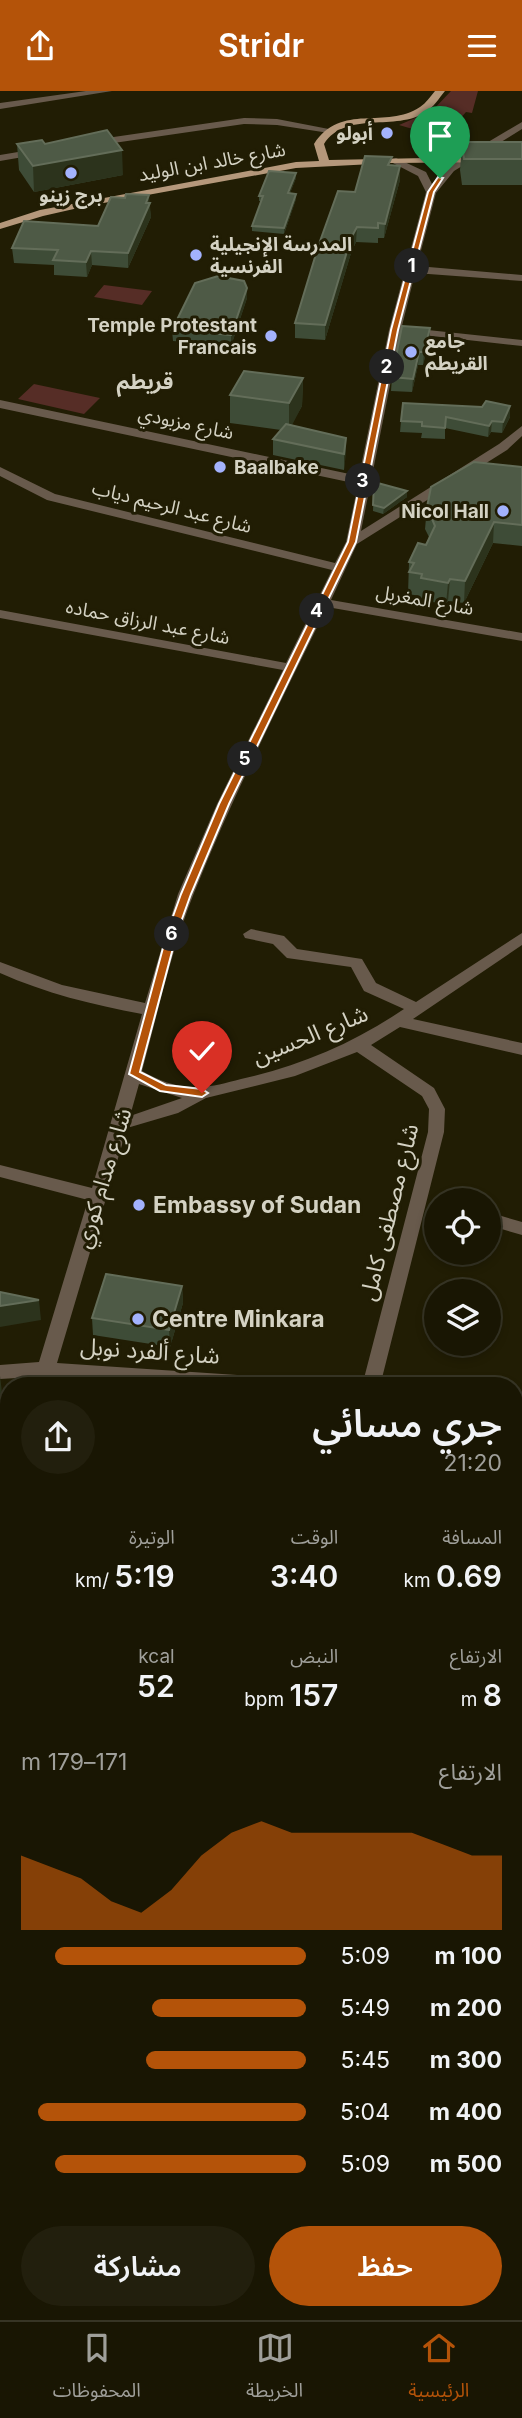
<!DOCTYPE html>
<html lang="ar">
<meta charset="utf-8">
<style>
:root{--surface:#191603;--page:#221f0d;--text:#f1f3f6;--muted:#9f9f9a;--line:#373525;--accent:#b45309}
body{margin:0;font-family:Inter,"Noto Sans Arabic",sans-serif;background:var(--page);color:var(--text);direction:rtl;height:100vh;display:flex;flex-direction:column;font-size:26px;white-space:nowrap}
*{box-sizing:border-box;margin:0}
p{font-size:23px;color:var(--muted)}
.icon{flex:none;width:38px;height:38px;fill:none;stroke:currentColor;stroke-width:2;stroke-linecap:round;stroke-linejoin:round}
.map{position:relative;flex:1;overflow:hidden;direction:ltr}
.details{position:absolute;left:0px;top:1286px;width:523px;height:943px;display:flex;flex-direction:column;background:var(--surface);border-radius:28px 28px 0 0;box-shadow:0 4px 10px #0003,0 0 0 2px var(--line);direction:rtl}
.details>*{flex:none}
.controls{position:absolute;left:424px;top:1097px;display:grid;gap:14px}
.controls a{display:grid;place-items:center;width:77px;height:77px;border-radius:50%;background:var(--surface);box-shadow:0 4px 10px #0003,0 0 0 2px var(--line);font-size:35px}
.pin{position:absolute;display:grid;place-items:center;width:60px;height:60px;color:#fff;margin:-72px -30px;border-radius:50% 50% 50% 0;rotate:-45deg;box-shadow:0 0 7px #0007}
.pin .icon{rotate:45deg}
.km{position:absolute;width:35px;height:35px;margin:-18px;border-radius:50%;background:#222;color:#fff;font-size:19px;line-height:35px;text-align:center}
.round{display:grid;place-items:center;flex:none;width:74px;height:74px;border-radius:37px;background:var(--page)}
.head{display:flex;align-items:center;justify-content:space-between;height:119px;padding:0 21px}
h1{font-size:38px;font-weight:600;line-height:52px}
.figures{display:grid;grid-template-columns:repeat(3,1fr);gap:10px;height:119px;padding:7px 21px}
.figures div{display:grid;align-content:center}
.figures b{font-size:30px;font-weight:600}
.figures small{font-size:19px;font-weight:400}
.figures p{font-size:19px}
.chart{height:196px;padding:14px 21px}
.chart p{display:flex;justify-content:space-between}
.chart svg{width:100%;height:126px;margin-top:7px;fill:var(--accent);opacity:.7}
.cta{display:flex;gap:14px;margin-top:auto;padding:14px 21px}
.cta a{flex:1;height:80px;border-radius:42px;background:var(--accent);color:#fff;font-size:28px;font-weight:600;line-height:80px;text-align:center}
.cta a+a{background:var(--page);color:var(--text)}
ul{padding:0 21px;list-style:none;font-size:23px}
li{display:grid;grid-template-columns:112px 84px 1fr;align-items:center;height:52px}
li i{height:18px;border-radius:9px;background:var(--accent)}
header{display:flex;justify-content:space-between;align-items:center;height:91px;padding:0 21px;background:var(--accent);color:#fff;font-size:32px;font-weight:600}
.dock{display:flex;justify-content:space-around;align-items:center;height:98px;border-top:2px solid var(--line);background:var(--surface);font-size:19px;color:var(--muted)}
.dock a{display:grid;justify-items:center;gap:4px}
.dock .selected{color:var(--accent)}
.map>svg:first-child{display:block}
.green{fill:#562d26}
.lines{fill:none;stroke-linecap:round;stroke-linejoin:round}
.minor{fill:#685a4c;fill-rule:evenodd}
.major{fill:#b5987b;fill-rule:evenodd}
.wall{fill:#3e4c37}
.shaded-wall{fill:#2c331c}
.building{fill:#4e5a46;stroke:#636d59;stroke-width:2}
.route{fill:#b45309;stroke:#fff;stroke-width:2}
.poi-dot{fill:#a3b2fd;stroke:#211d04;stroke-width:2.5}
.labels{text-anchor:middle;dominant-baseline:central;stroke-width:6;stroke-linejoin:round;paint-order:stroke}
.far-poi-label{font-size:19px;font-weight:bold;fill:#d4d2c3;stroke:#211d04;text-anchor:end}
.far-street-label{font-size:19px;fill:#d4d2c3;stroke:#211d04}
.far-neighbourhood-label{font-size:21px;font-weight:bold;fill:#d4d2c3;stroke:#211d04}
.street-label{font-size:23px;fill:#d4d2c3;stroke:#211d04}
.poi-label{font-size:23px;font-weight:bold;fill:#d4d2c3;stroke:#211d04;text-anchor:start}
</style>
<header><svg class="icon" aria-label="menu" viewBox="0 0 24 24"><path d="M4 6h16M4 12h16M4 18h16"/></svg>Stridr<svg class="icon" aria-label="share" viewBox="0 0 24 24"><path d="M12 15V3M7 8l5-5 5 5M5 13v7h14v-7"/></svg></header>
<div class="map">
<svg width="522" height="2229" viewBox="0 0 522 2229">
<rect width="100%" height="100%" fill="#211d04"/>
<!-- green -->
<path class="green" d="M451,0H478L472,22L466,21L443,47L399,34L432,20Z
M104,194L152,200L142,214L94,206Z
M34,293L100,307L84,323L18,308Z"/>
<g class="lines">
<!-- minor -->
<path class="minor" d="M86,0H112L0,18V12Z
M244,27L277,28L334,39L329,42L277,34L244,33L93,55L88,52L93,49Z
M522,31V38L454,80L436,102L417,175L522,184V190L415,182L401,239L361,440L499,353L522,335V345L507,359L357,453L331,509L522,542V550L327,516C281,610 233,704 194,802C171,860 158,921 142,980C158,989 175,996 193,996C210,997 225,992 241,988C300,975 354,952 404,918L364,900L351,876L287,867L273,853L245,847L243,843L251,838L284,845L297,858L362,868L376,892L416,911L522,842V854L413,928L522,952V964L400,936L371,954L434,997L445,1018L444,1041L380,1295H362L428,1041L429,1018L422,1005L357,961L295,985L206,1007L178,1022L127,1037L57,1272L296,1288L303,1290L305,1295H190L53,1286L50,1295H32L34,1286L0,1288V1274L39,1271L88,1109L0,1086V1074L92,1097L142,923C93,914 45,902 0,882V871L62,894L145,912L178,803L217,713L283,579L0,527V519L286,572L332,479L47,409L0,385V376L55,403L335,472L346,451L358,393L0,317V309L359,385L389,239L426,101L418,85L387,69L396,67L426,81L432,93L446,76ZM139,993L182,1007L130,1025Z
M42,57L47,60L46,62L0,70V64Z
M409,237L522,249V255L405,242V238Z
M488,1121L522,1131V1144L488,1134Z
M514,1302H522V1316H514Z
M9,1432V1486L0,1491V1438Z
M9,1498V1515L0,1517V1501Z
M514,1597L522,1599V1617L514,1615Z
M0,1852L9,1856V1886L0,1881Z
M9,1900V1925L0,1929V1904Z
M514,1970L522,1971V1993H514Z
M0,2109L9,2112V2221H23L24,2229H0Z"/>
<!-- major -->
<path class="major" d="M435,0H445C439,7 434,16 426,21C396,41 346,19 324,53L329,69L522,65V71L392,72L296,77L87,115L43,125L0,138V132L40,119L296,71L319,70L314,53C341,11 386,39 420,16C426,12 430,6 435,0Z"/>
</g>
<!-- wall -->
<path class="wall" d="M522,51V94H462L460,79L462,54Z
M17,53H45L123,84L34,101L19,79Z
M391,74L400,75V89L384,147H378V152L356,151L351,162L325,249L295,247V232L355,101Z
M296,82V87L290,102L296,108L284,143L252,140V135L261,110H259V105Z
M149,112L151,126L128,177L92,174L87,186L54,184V174L14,172L12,157L98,135Z
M247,197V207L231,255L173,250L172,239Z
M430,237L429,250L423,274H418L412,301L391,300L392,286Z
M303,287L302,315L291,334L346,347L344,379L273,364V348L281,339L230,332V304Z
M510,315V326L502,342L491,341L488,346L445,337V348L421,347L422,342L400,341L401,330L482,316Z
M522,376V455L493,452L464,512L448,510L446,513L419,509L420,505L408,503L409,471L426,454L429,446L425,438L427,416Z
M374,391L407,406L383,423L373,420Z
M182,1195L183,1212L170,1256L93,1244L92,1227Z"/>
<!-- shaded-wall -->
<path class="shaded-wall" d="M122,59L123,84L34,101L33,75Z
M400,75V89L384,147L385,133Z
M296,82V87L288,107V102Z
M296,103V108L284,143V137Z
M149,104L151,126L128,177V162Z
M357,136L356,151L351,162L325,249V234L351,147Z
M91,160L92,174L87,186L86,171Z
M247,197V207L231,255V244Z
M430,237L429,250L423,274L424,261Z
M419,261L418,274L412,301L413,288Z
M303,287L302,315L289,340V312Z
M510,315V326L502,342L503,331Z
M492,330L491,341L488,346L489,335Z
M346,347V362L344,379V363Z
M407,400V406L383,423L384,417Z
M494,431L493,452L464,512L465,490Z
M450,488L448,510L446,513L448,492Z
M182,1195L183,1212L170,1256L169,1239Z
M39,1209L41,1229L0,1236V1215Z
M0,1285L4,1318L0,1329Z"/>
<!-- building -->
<path class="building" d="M107,39L122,59L33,75L17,53L42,49L45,53Z
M466,51H522V68H464L462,54Z
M365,65L392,66L388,74L400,75L385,133L378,132V137L357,136L351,147L325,234L295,232L319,153L338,100L355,101Z
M269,80L296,82L288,102L296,103L284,137L252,135L263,105H259Z
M126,103L149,104L146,112H150L128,162L91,160L86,171L53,169L58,159L12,157L24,130L98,135L111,106L125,107Z
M218,185L244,190L247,197L231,244L172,239L195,192Z
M402,235L430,237L424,261H419L413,288L392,286Z
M244,280L303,287L289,312L230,304Z
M486,310L510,315L503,331L492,330L489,335L446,326L445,337L422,335V331L401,330L403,312L482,316Z
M286,333L346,347L344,363L273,348Z
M474,371L522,376V434L494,431L465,490L450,488L448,492L421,487L422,483L409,481L414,472L409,471L418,452L426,454L435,435L427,416L431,396Z
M374,391L407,400L384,417L373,414Z
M106,1183L182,1195L169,1239L92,1227Z
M0,1201L39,1209L0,1215Z
M261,2221H359L395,2223V2229H260Z"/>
<!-- route -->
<path class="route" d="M438,86L443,87L434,101L398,239L356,451L229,713L191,803L177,842L140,981L166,994L202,998L208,1002L202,1006L160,1000L129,983L167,842L181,803L219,713L348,451L391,239L428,101Z"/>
<!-- markers -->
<g class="poi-dot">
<circle cx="387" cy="42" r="7"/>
<circle cx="71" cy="82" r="7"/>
<circle cx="196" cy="164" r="7"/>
<circle cx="271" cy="245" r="7"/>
<circle cx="411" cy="261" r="7"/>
<circle cx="220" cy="376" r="7"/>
<circle cx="503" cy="420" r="7"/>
<circle cx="139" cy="1114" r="7"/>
<circle cx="138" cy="1228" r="7"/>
</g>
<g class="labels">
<!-- far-poi labels -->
<g class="far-poi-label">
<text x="373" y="42">أبولو</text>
<text x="71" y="104" text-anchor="middle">برج زينو</text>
<text x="210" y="153" text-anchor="start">المدرسة الإنجيلية<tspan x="210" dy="22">الفرنسية</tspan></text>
<text x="257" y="234">Temple Protestant<tspan x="257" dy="22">Francais</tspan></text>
<text x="425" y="250" text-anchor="start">جامع<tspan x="425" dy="22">القريطم</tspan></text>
<text x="234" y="376" text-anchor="start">Baalbake</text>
<text x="489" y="420">Nicol Hall</text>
</g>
<!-- far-street labels -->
<g class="far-street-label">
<text transform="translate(212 71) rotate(-10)">شارع خالد ابن الوليد</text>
<text transform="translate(186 332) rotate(12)">شارع مزبودي</text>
<text transform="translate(172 416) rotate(14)">شارع عبد الرحيم دياب</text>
<text transform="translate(425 509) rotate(10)">شارع المغربل</text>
<text transform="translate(148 531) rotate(11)">شارع عبد الرزاق حماده</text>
</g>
<!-- far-neighbourhood labels -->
<g class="far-neighbourhood-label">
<text x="145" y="290">قريطم</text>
</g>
<!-- street labels -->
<g class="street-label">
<text transform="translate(310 944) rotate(-22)">شارع الحسين</text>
<text transform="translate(103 1087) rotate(-73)">شارع مدام كوري</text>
<text transform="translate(389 1121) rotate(-76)">شارع مصطفى كامل</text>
<text transform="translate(150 1260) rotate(4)">شارع ألفرد نوبل</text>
</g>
<!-- poi labels -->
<g class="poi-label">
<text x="153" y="1114">Embassy of Sudan</text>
<text x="152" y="1228">Centre Minkara</text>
</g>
</g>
</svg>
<div class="controls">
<a><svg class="icon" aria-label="locate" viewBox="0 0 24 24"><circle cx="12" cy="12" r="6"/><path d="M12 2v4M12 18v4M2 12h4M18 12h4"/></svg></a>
<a><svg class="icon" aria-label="layers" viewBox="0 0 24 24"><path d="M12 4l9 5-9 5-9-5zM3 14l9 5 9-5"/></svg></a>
</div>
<div class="pin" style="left:440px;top:87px;background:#1e9e55"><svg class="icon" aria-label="arrive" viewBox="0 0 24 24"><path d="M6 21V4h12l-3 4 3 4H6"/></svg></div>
<div class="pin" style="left:202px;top:1002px;background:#d93025"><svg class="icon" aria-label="check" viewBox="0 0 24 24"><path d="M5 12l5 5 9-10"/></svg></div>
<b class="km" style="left:412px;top:175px">1</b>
<b class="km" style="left:387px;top:276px">2</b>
<b class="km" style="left:363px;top:390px">3</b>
<b class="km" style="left:317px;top:520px">4</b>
<b class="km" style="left:245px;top:668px">5</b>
<b class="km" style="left:172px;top:843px">6</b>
<section class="details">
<div class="head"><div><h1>جري مسائي</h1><p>21:20</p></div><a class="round"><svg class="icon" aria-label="share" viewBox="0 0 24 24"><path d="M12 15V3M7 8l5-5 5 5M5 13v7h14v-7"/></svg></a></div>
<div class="figures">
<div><p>المسافة</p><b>0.69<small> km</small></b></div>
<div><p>الوقت</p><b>3:40</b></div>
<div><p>الوتيرة</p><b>5:19<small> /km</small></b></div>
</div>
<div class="figures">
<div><p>الارتفاع</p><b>8<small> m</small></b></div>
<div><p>النبض</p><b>157<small> bpm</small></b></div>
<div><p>kcal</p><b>52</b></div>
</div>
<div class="chart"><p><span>الارتفاع</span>171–179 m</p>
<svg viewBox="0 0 160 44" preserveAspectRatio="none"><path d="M0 44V18L10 22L20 26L30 34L40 38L50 30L60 18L70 10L80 6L90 10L100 10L110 10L120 10L130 10L140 14L150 18L160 18V44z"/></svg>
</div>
<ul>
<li><b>100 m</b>5:09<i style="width:88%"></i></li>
<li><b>200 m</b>5:49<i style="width:54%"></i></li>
<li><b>300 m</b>5:45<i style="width:56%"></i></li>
<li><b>400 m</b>5:04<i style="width:94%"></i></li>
<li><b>500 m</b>5:09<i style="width:88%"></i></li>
</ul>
<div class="cta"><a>حفظ</a><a>مشاركة</a></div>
</section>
</div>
<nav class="dock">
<a class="selected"><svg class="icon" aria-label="home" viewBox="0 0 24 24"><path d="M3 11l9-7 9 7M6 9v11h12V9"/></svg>الرئيسية</a>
<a><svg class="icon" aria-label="map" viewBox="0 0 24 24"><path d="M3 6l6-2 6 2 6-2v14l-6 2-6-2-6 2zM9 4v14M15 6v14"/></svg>الخريطة</a>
<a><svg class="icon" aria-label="saved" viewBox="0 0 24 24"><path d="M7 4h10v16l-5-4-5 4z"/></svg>المحفوظات</a>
</nav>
